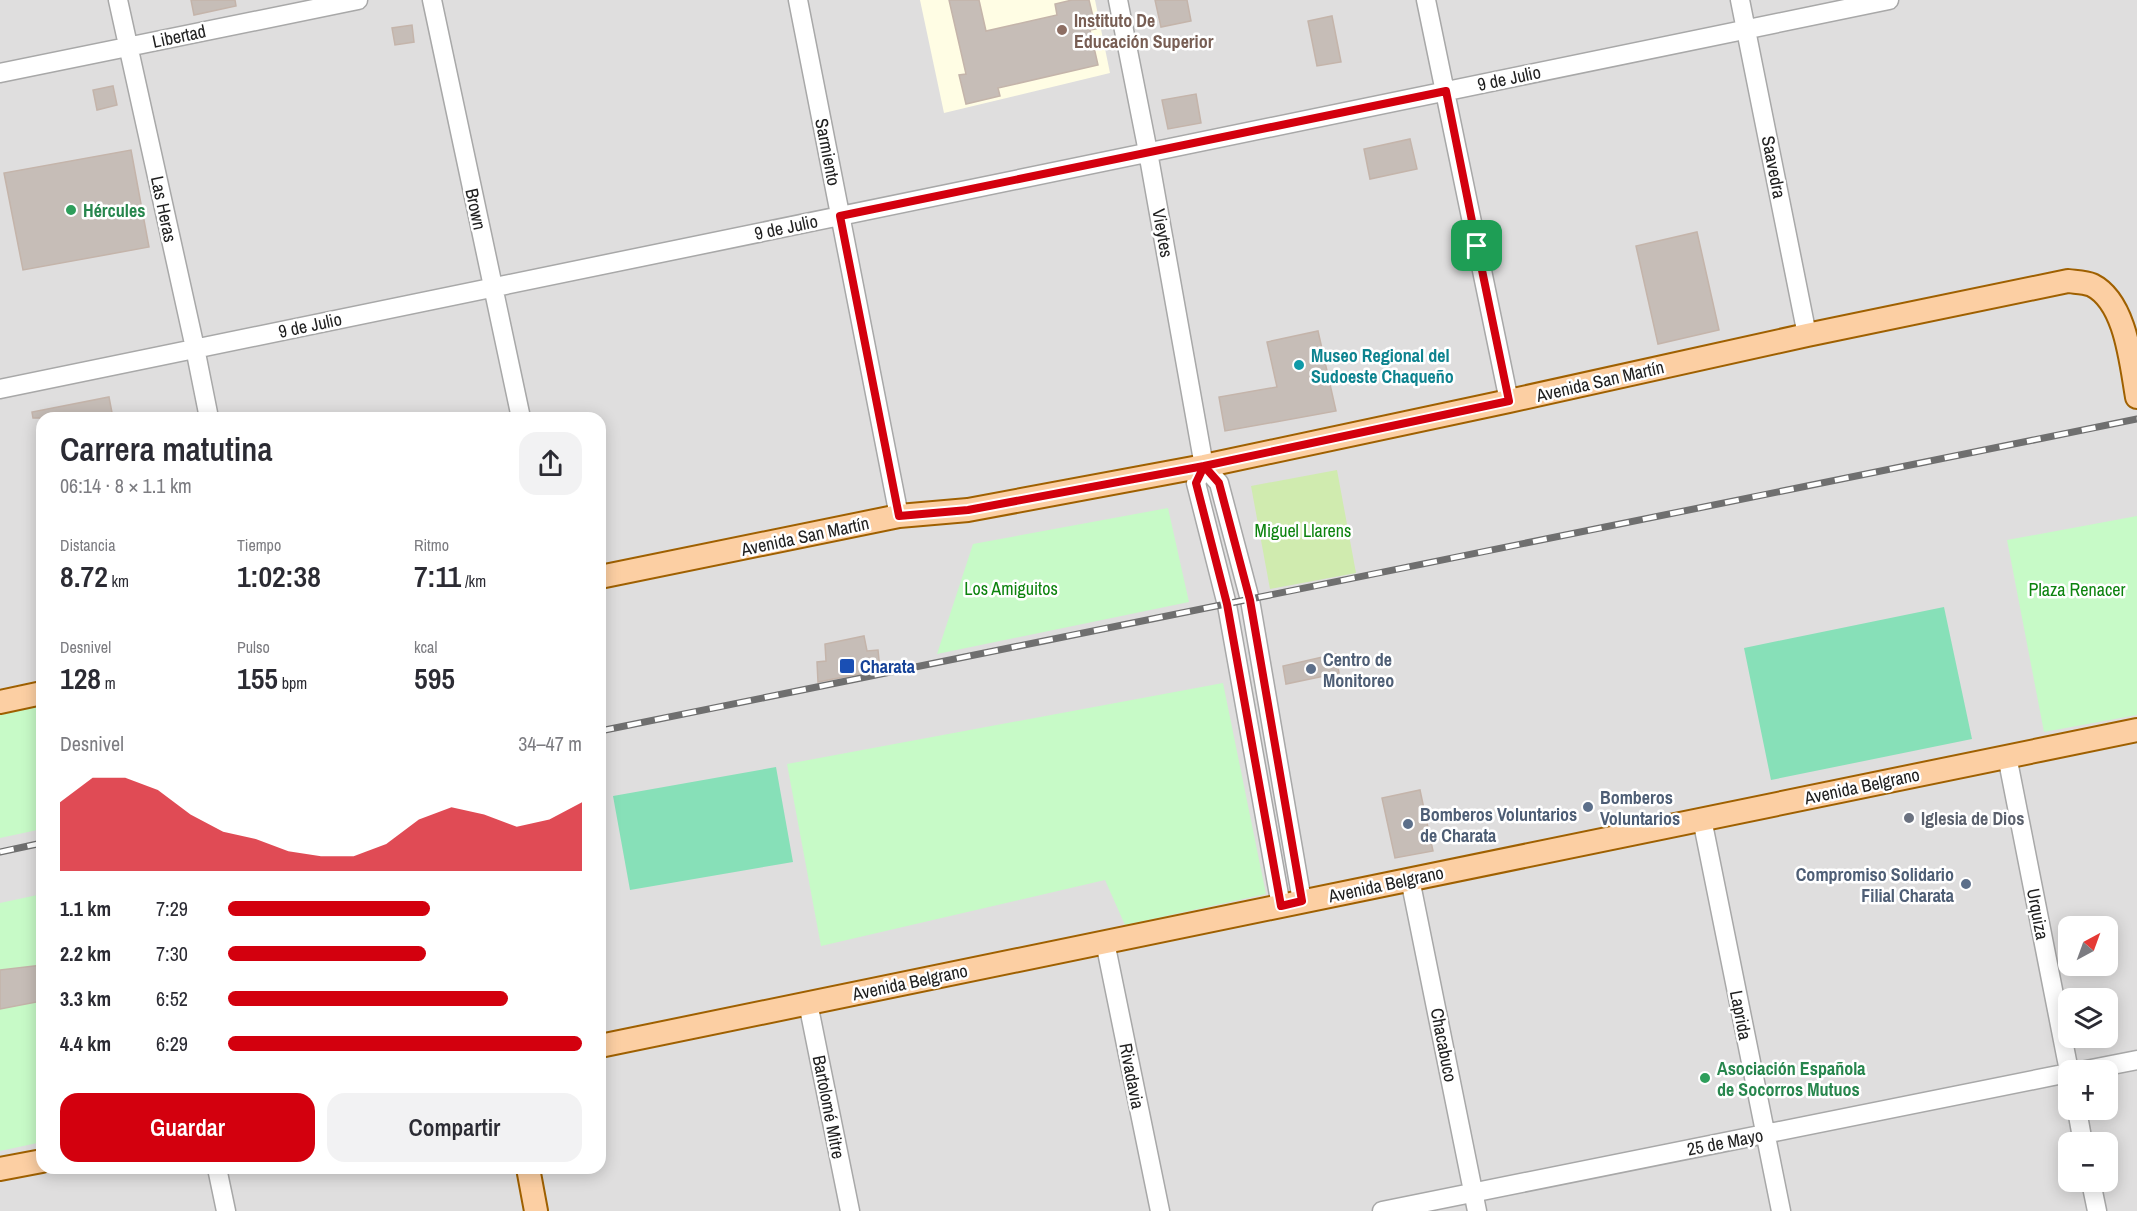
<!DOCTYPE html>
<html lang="es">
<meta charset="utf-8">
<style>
:root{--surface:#fff;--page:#f2f2f3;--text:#2b2b33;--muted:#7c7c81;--accent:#d3000e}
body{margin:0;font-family:"Archivo Narrow",sans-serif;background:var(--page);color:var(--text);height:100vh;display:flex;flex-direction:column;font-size:22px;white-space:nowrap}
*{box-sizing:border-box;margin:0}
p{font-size:20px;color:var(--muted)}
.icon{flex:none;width:33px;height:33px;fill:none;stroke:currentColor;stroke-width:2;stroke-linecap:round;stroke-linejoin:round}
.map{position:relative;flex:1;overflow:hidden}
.drawer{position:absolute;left:36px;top:412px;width:570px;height:762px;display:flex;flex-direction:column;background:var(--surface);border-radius:18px;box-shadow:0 3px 15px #0003}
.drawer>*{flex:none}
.needle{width:39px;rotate:41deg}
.fabs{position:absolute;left:2058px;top:916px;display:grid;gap:12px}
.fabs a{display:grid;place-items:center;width:60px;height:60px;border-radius:12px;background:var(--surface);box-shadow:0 3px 15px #0003;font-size:30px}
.pin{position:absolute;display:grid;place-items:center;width:51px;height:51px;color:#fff;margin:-26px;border-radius:12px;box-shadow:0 3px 9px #0006}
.round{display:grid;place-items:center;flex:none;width:63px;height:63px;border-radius:18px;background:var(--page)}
.overview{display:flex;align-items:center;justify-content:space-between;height:102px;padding:0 24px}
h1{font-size:33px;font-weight:600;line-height:45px}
.metrics{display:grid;grid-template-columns:repeat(3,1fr);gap:9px;height:102px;padding:6px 24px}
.metrics div{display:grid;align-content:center}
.metrics b{font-size:30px;font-weight:600}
.metrics small{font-size:16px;font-weight:400}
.metrics p{font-size:16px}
.chart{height:168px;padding:12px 24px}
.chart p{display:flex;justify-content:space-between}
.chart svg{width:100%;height:108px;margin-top:6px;fill:var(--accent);opacity:.7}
.button{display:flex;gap:12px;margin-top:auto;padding:12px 24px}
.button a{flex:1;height:69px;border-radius:18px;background:var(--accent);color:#fff;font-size:24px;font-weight:600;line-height:69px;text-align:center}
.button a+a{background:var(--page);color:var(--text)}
ul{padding:0 24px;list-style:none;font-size:20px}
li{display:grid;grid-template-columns:96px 72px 1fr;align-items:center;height:45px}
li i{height:15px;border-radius:8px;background:var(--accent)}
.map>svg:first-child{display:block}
.residential{fill:#dfdede;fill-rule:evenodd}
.education{fill:#fffde4}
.grass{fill:#d0ebaf}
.park{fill:#c7fac7}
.pitch{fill:#87e0b8}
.building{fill:#c6bdb7;stroke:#c4b4aa;stroke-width:1.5}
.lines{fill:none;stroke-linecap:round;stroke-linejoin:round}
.minor-casing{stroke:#a8a8a8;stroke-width:21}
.major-casing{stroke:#9f6000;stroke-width:26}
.minor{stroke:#fff;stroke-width:18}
.major{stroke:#fccfa3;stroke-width:22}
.rail-casing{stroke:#6f6f6f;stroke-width:7}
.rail{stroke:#fff;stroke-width:4.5;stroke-dasharray:14;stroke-linecap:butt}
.route-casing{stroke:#fff;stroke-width:12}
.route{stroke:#d3000e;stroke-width:8}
.education-dot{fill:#8d6e63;stroke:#fff;stroke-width:2}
.leisure-dot{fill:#2e9e5b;stroke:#fff;stroke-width:2}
.culture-dot{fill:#0f9aa8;stroke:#fff;stroke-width:2}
.transit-dot{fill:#1a4fb4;stroke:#fff;stroke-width:2}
.service-dot{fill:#5c6f8a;stroke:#fff;stroke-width:2}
.worship-dot{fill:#6b7280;stroke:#fff;stroke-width:2}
.labels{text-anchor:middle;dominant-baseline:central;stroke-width:5;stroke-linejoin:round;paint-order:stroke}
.education-label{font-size:18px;font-weight:bold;fill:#785e54;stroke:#fff;text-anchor:start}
.street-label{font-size:18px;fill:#212121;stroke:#fff}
.leisure-label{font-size:18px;font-weight:bold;fill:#27864d;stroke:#fff;text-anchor:start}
.culture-label{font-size:18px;font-weight:bold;fill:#0d838f;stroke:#fff;text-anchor:start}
.park-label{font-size:18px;fill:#0c830e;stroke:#fff}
.service-label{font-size:18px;font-weight:bold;fill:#4e5e75;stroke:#fff;text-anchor:start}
.transit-label{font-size:18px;font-weight:bold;fill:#164399;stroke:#fff;text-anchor:start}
.worship-label{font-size:18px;font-weight:bold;fill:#5b616d;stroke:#fff;text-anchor:start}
</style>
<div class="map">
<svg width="2137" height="1211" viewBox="0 0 2137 1211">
<rect width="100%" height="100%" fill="#f2eee8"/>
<!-- residential -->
<path class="residential" d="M0,0H2137V1211H0ZM42,418H600V1168H42ZM2068,927H2108V966H2068ZM2068,999H2108V1038H2068ZM2068,1071H2108V1110H2068ZM2068,1143H2108V1182H2068Z"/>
<!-- education -->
<path class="education" d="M920,0H1095L1110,73L944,113Z"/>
<!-- grass -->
<path class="grass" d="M1337,470L1356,573L1270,589L1251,486Z"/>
<!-- park -->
<path class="park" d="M1168,508L1189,602L937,654L973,544Z
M2137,516V715L2044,732L2007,540Z
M1223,683L1266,894L1125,925L1105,880L821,946L787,764Z
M42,706V829L0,838V714Z
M42,894V1142L0,1151V903Z"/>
<!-- pitch -->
<path class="pitch" d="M1944,607L1972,739L1771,780L1744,648Z
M776,767L793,862L630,890L613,796Z"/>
<!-- building -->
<path class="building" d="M191,0H235L236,6L194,15Z
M949,0H979L986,31L1057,15L1055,4L1072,0H1089L1096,29L1090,30L1098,65L998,88L1000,96L966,104L959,75L966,74Z
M1155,0H1187L1191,21L1161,27Z
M1332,16L1341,62L1317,66L1308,21Z
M412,25L414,42L395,45L392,28Z
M113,86L117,105L97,110L93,90Z
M1196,94L1201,123L1168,129L1162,100Z
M1410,139L1417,169L1370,179L1364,149Z
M131,150L149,247L23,270L4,173Z
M1697,232L1719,330L1658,344L1636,246Z
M1318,331L1336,411L1225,431L1219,397L1277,387L1267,342Z
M109,397L113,418H33L32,412Z
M864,636L867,651L878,650L880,670L818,682L817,662L826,661L825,644Z
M1336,654L1339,673L1286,684L1283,666Z
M1420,790L1433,851L1395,858L1382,798Z
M42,965V1001L0,1009V970Z"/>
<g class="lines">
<defs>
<path id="minor" d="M118,0L195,348L209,418
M432,0L521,418
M798,0L899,516
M1118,0L1148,152L1204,466
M1426,0L1509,401
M1740,0L1807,335
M0,73L358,0
M0,389L1889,0
M1204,466L1196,483L1227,605L1281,906
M1204,466L1219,483L1250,600L1302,901
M2007,756L2069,1071
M1702,819L1781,1211
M1410,879L1477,1211
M1105,942L1160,1211
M808,1003L850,1211
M2081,1071L2137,1060
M2077,1110L2083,1143
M217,1168L226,1211
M2091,1182L2097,1211
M1382,1211L2068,1073"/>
<path id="major" d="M600,577L899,516L968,510L1204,466L1509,401L1807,335L2068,281C2075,282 2085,282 2092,285C2126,302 2131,363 2137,397
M0,702L42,693
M600,1046L2137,730
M528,1168L536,1211
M0,1169L42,1161"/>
</defs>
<!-- minor casing -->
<use href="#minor" class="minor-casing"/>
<!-- major casing -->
<use href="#major" class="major-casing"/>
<!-- minor -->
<use href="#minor" class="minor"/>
<!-- major -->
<use href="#major" class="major"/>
<defs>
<path id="rail" d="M600,731L2137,419
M0,852L42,843"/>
</defs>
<!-- rail casing -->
<use href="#rail" class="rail-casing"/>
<!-- rail -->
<use href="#rail" class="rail"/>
</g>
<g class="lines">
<defs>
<path id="route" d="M1477,246L1446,91L840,216L899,516L968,510L1204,466L1219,483L1250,600L1302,901L1281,906L1227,604L1196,483L1204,466L1509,401L1477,246"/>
</defs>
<!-- route casing -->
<use href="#route" class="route-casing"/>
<!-- route -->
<use href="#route" class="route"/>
</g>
<!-- markers -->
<circle class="education-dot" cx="1062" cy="30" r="6"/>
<g class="leisure-dot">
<circle cx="71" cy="210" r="6"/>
<circle cx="1705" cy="1078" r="6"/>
</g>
<circle class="culture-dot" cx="1299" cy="365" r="6"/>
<rect class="transit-dot" x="839" y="658" width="16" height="16" rx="3"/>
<g class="service-dot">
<circle cx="1311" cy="669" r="6"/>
<circle cx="1588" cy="807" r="6"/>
<circle cx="1408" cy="824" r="6"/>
<circle cx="1966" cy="884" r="6"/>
</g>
<circle class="worship-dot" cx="1909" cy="818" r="6"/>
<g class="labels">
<!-- education labels -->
<g class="education-label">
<text x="1074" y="20">Instituto De<tspan x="1074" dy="21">Educación Superior</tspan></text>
</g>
<!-- street labels -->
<g class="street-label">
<text transform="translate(179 36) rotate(-12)">Libertad</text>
<text transform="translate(1509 78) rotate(-12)">9 de Julio</text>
<text transform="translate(828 152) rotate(79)">Sarmiento</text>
<text transform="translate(1774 167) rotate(79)">Saavedra</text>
<text transform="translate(164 209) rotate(78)">Las Heras</text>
<text transform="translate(476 209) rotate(78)">Brown</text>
<text transform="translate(786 227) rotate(-12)">9 de Julio</text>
<text transform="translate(1163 233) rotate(80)">Vieytes</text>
<text transform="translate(310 325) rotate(-12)">9 de Julio</text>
<text transform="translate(1600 381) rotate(-13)">Avenida San Martín</text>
<text transform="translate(805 536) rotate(-12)">Avenida San Martín</text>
<text transform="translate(1862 786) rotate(-12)">Avenida Belgrano</text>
<text transform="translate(1386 884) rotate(-12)">Avenida Belgrano</text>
<text transform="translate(2038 914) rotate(79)">Urquiza</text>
<text transform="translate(910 982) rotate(-12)">Avenida Belgrano</text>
<text transform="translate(1741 1015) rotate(79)">Laprida</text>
<text transform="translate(1444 1045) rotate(79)">Chacabuco</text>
<text transform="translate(1132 1076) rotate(79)">Rivadavia</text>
<text transform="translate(829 1107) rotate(79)">Bartolomé Mitre</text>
<text transform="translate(1725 1142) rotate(-11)">25 de Mayo</text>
</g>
<!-- leisure labels -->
<g class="leisure-label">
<text x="83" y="210">Hércules</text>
<text x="1717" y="1068">Asociación Española<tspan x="1717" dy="21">de Socorros Mutuos</tspan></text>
</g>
<!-- culture labels -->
<g class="culture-label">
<text x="1311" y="355">Museo Regional del<tspan x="1311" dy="21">Sudoeste Chaqueño</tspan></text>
</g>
<!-- park labels -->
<g class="park-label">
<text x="1303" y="530">Miguel Llarens</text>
<text x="1011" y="588">Los Amiguitos</text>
<text x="2077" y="589">Plaza Renacer</text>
</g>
<!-- service labels -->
<g class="service-label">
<text x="1323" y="659">Centro de<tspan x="1323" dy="21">Monitoreo</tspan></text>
<text x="1600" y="797">Bomberos<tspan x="1600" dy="21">Voluntarios</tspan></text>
<text x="1420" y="814">Bomberos Voluntarios<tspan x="1420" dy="21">de Charata</tspan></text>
<text x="1954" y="874" text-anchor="end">Compromiso Solidario<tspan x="1954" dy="21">Filial Charata</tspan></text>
</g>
<!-- transit labels -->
<g class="transit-label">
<text x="860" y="666">Charata</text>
</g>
<!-- worship labels -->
<g class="worship-label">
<text x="1921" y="818">Iglesia de Dios</text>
</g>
</g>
</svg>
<div class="fabs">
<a><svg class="needle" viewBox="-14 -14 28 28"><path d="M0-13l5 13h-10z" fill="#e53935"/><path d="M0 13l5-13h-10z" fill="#7c7c81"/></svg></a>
<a><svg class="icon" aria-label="layers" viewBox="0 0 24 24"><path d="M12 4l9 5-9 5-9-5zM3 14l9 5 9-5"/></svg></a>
<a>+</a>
<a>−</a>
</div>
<div class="pin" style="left:1477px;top:246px;background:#1e9e55"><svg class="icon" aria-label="arrive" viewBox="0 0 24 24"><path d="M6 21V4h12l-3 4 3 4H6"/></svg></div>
<section class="drawer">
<div class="overview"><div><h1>Carrera matutina</h1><p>06:14 · 8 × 1.1 km</p></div><a class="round"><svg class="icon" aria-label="share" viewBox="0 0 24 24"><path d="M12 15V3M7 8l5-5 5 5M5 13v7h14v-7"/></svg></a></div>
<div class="metrics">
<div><p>Distancia</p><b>8.72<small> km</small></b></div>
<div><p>Tiempo</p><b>1:02:38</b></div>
<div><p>Ritmo</p><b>7:11<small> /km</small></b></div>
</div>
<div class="metrics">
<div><p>Desnivel</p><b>128<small> m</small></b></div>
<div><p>Pulso</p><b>155<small> bpm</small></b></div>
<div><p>kcal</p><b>595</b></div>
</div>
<div class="chart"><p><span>Desnivel</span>34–47 m</p>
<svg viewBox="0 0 160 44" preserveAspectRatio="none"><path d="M0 44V16L10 6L20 6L30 11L40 21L50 28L60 31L70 36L80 38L90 38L100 33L110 23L120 18L130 21L140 26L150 23L160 16V44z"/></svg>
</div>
<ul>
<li><b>1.1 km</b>7:29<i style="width:57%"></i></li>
<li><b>2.2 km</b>7:30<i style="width:56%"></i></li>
<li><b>3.3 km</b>6:52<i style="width:79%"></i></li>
<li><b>4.4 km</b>6:29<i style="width:100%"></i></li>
</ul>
<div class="button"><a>Guardar</a><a>Compartir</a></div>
</section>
</div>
